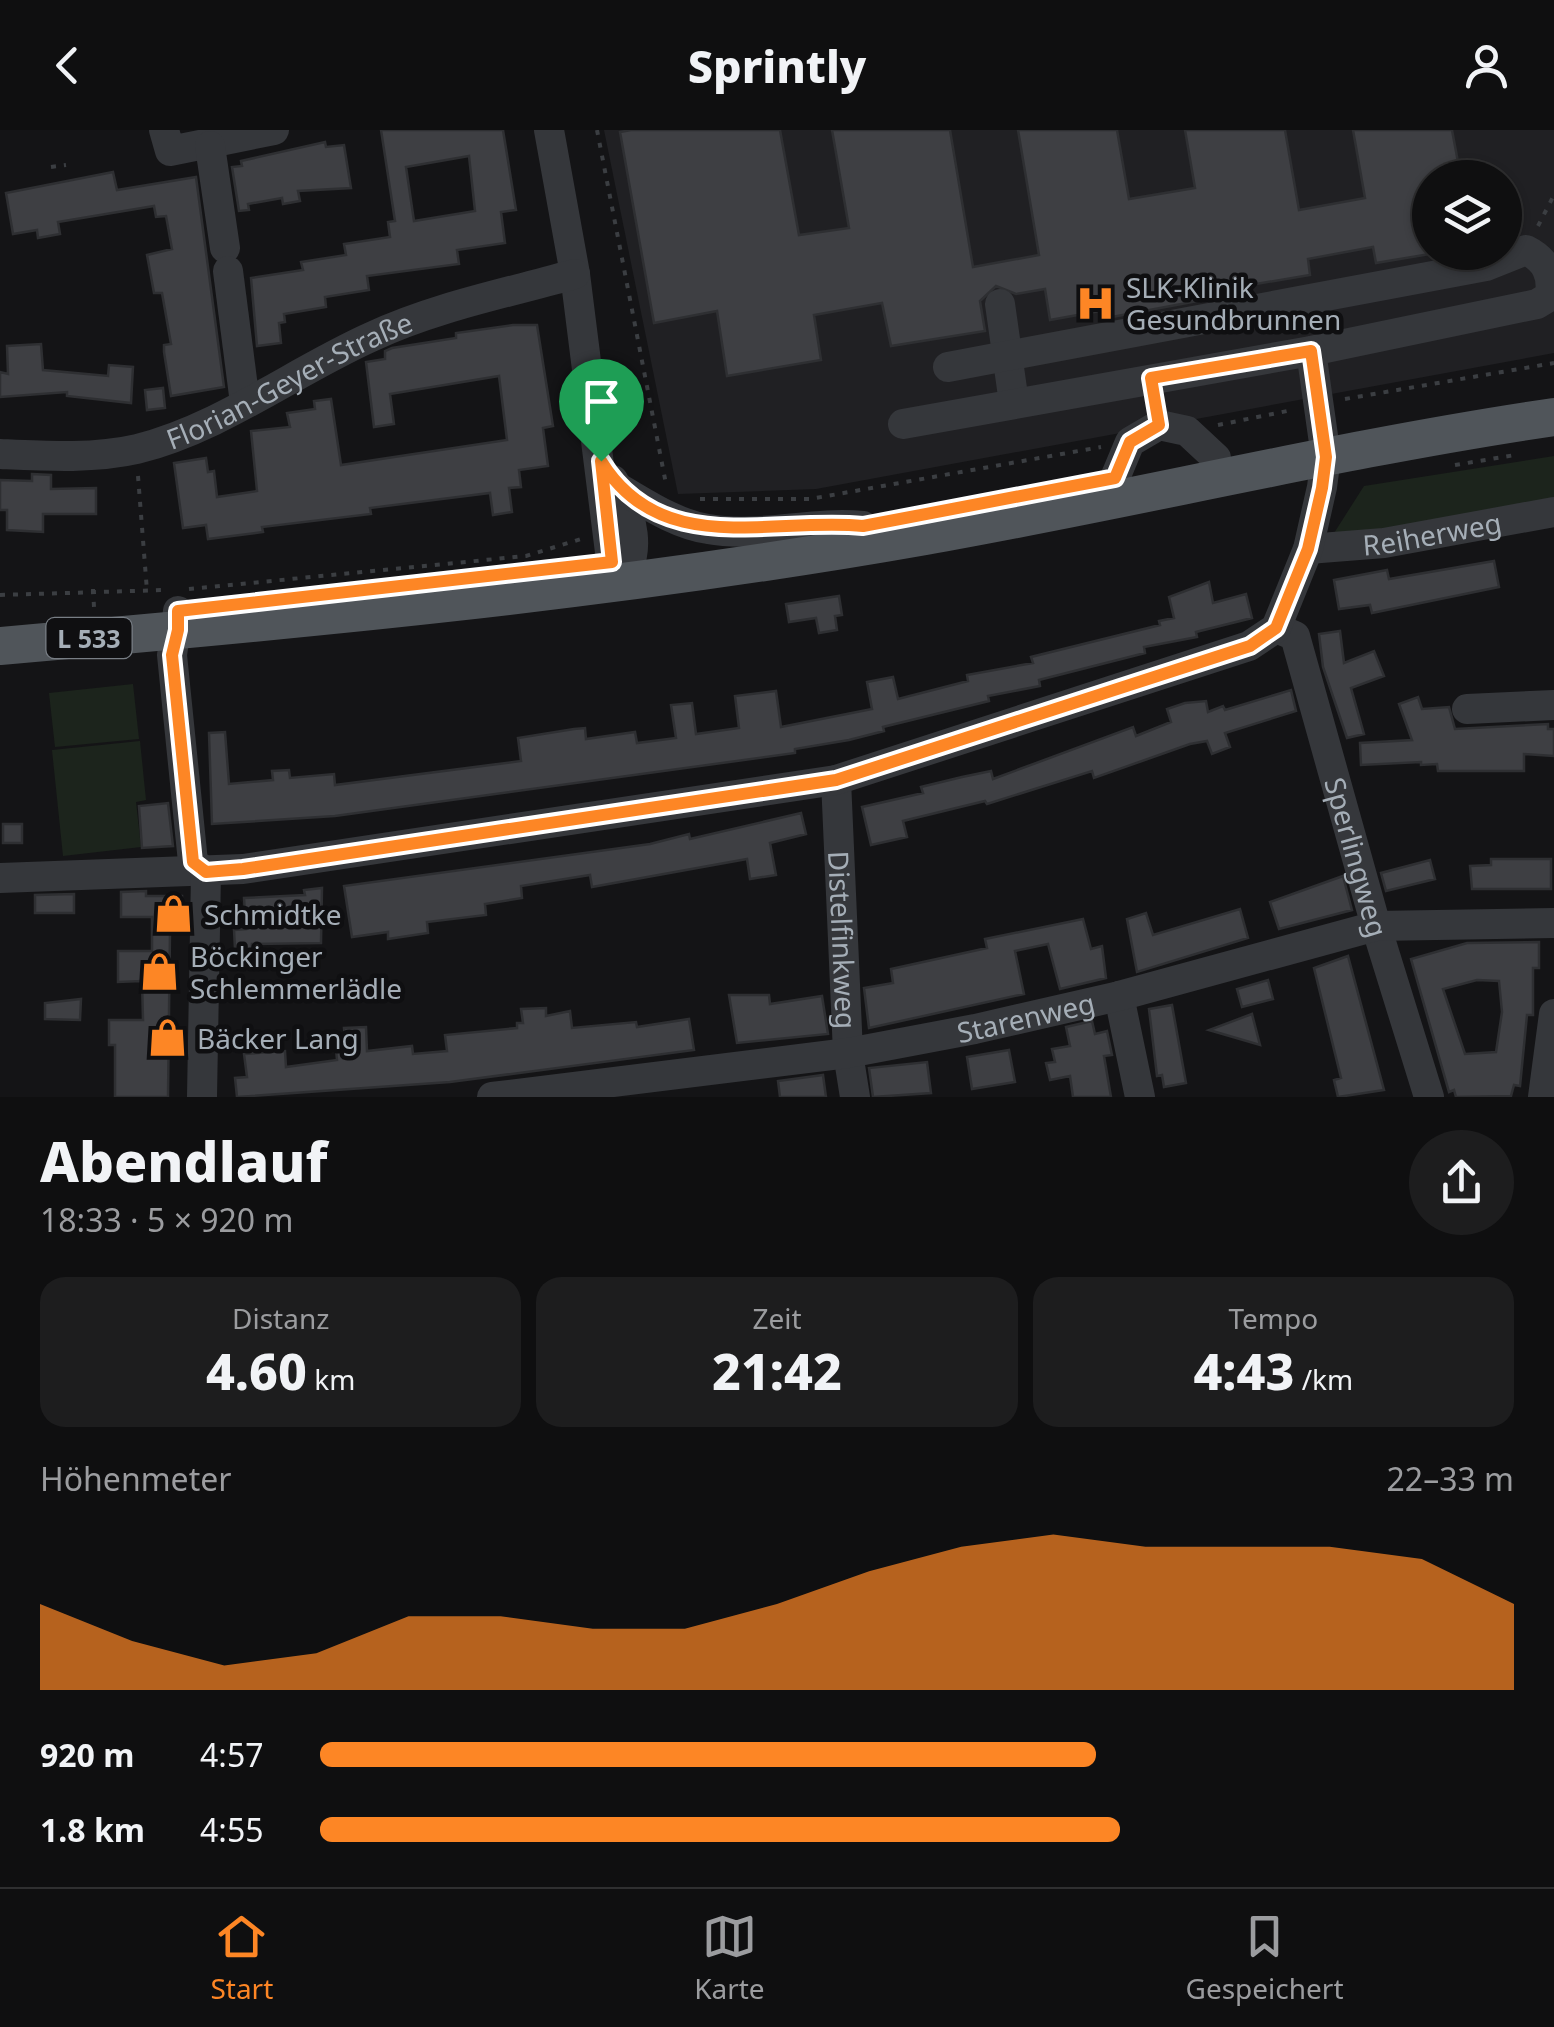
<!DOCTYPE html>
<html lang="de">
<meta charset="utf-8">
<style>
:root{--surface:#0f0f10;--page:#1d1d1e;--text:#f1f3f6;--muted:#9b9c9f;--line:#2f2f30;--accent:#fd8625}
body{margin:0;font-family:"Noto Sans",sans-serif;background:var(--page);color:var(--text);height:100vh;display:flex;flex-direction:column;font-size:38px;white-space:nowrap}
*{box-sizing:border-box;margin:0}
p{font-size:32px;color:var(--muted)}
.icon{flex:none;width:55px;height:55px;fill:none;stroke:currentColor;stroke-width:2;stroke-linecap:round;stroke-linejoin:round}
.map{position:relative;height:967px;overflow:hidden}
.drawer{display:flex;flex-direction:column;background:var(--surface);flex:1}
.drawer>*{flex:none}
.tools{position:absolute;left:1412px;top:30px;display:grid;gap:20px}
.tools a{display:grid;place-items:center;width:110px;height:110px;border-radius:50%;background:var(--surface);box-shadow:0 2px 8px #0004,0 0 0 2px var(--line);font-size:50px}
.pin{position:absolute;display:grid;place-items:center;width:85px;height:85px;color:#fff;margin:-102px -42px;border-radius:50% 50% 50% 0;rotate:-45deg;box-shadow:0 0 10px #0007}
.pin .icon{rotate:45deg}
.round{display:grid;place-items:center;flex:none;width:105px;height:105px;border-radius:52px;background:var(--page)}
.overview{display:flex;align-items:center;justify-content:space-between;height:170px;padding:0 40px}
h1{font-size:55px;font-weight:800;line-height:75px}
.figures{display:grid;grid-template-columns:repeat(3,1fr);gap:15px;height:170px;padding:10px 40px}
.figures div{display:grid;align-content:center;border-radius:25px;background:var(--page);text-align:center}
.figures b{font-size:50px;font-weight:800}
.figures small{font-size:28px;font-weight:400}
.figures p{font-size:28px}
.chart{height:280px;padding:20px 40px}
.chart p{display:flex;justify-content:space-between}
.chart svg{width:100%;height:180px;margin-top:10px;fill:var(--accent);opacity:.7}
ul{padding:0 40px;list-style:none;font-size:32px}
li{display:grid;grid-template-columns:160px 120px 1fr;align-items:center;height:75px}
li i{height:25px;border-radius:12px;background:var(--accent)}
header{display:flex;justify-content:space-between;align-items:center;height:130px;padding:0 40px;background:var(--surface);font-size:45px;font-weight:800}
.tab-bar{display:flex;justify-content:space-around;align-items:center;height:140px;border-top:2px solid var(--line);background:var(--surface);font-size:28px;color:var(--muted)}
.tab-bar a{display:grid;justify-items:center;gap:5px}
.tab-bar .active{color:var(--accent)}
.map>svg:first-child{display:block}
.built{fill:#202023;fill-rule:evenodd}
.green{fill:#1c241c}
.building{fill:#3e3f43;stroke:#2e2f32;stroke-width:2.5;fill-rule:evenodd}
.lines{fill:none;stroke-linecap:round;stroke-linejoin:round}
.path{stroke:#3b3e42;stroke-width:4;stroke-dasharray:5 8;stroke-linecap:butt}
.minor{stroke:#35373b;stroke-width:30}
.major{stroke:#50555a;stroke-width:38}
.route-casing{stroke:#fff;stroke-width:20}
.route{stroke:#fd8625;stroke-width:12}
.labels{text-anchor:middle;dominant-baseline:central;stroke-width:9;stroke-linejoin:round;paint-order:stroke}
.shield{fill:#0f0f11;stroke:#787e85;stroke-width:2.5}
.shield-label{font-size:25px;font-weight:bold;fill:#a5aeb7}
.poi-label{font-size:28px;fill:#a5aeb7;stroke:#0f0f11;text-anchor:start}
.street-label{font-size:28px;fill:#a5aeb7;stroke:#0f0f11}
</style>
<header><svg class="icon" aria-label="back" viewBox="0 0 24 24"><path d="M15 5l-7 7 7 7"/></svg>Sprintly<svg class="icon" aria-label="person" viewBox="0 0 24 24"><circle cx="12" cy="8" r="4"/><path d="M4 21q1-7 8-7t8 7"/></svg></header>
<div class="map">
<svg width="1554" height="967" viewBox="0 0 1554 967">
<rect width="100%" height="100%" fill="#141416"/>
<!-- built -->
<path class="built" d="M604,0H1554V223L816,359L678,364ZM1430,48H1505V122H1430Z"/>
<!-- green -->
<path class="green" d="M1554,326V377L1329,411L1364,356Z
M133,554L139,609L55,617L49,563Z
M140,611L146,670L136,672L141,717L63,726L52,620Z"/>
<!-- building -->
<path class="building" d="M381,0H503L516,80L501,82L505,113L457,120L459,134L367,146L369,160L325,167L326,177L284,184L285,192L279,193L281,213L257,216L251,148L303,140L301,132L346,125L344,114L390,107L388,92L395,91ZM469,26L475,81L414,91L406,37Z
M631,0H780L799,105L849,98L832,0H950L973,137L1039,125L1018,0H1117L1129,69L1195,58L1185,0H1285L1299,80L1365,68L1353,0H1452L1461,48H1430V124L1376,133L1373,117L1308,129L1310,145L1250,155L1251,161L1112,187L1111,179L1050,190L1045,159L1016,164L996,156L980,171L985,201L891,216L882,173L814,185L821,230L727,246L717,181L654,193L620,2Z
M325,12L326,17L344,15L351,58L298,61L300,71L283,74L282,68L248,74L249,80L239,81L232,37L242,36L241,31Z
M113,42L117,60L196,47L224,257L171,266L164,222V215L171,214L162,163H154L147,125L172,119L166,86L156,87L154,76L58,92L60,104L38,108L37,100L13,104L6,63Z
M513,195H537L553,296L543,298L548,336L519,340L521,357L509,358L512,382L493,385L490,363L370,378L371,384L262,397L263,402L208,409L206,395L183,398L174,333L206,328L208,342L214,341L217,367L257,361L251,301L290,297L287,283L315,279L314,271L331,269L341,335L507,310L499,246L390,264L394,294L374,297L366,232L385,229V221L392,218L456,208V203Z
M41,214L43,240L108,246L109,235L133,237L131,273L67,266V262L0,267V242L8,244L7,216Z
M163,258L165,278L147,280L145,260Z
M32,344L51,345V359L96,358V384H43V402L7,400V380H0V350L32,351Z
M1494,431L1499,457L1372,483L1370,475L1339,479L1334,450L1387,440L1389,449Z
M1209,452L1213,473L1246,464L1252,488L1196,502L1197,507L1144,517L1145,523L1039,550L1040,556L988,566L989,571L883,597L884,601L849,610L795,619V623L335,686L212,694L209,603L225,602L229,654L273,650L272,641L289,640L290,648L334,644L335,655L521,631L518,608L574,599L585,598L586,609L635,602L637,613L676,608L671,575L692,573L696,604L739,598L735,566L776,561L781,597L872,579L867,552L893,547L898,569L968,551L967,545L1033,533L1031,527L1160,495L1159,491L1174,488L1169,467Z
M839,466L842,485L835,486L837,500L819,503L816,488L789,492L786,474Z
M1340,501L1344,533L1374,521L1384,546L1351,558L1364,604L1347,608L1323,537L1319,504Z
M1291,560L1296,581L1225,603L1230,617L1212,624L1207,611L1190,614L1094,648L1092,641L987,674L985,671L903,691L907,707L871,715L862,677L923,663L921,657L962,647L991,641L993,649L1133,597L1136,606L1171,592L1167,579L1185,573L1206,571L1208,582L1223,576L1225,580Z
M1418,567L1422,579L1449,577L1455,599L1548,594V599H1554V626L1524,624V641H1438L1437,634L1421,635V632L1361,635L1360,613L1412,610L1399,574Z
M168,673L173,716L142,718L139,676Z
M801,683L806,704L770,713L776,745L750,749L747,729L592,757L590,745L521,756L522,768L485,774L486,785L427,792L428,803L388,809V802L352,807L344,756L650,714L689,704L690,709Z
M3,694H22V713H3Z
M1491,729H1551V759H1472L1470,736L1491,735Z
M1430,730L1435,749L1386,761L1381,743Z
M1343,746L1352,780L1279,799L1270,772Z
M322,758L321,813L252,814V819H235L234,800L246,799L244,768L305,765L304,760Z
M146,761V766H182L181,803H170L168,967H115V915H109V890H143L142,851L118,852V821H152V787H121V762Z
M74,764V783H35V765Z
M1240,779L1248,808L1137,842L1127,789L1146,783L1153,805Z
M1083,789L1091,819L1102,816L1106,848L1060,859L1048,814L1015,821L1024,864L869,898L864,858L893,853L891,839L987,818L985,809Z
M1539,812V838H1533V885H1527L1520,956L1514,955L1511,966L1456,967L1454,960L1449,962L1411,829L1467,813ZM1477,850L1499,851L1502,882L1496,922L1465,924L1443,859Z
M1348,826L1384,960L1338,967L1334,950L1341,948L1314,838Z
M1268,850L1273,869L1242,877L1237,859Z
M729,865H769L770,874L822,866L828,904L737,913Z
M81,869L80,890L45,889V873Z
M1172,875L1186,953L1164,957L1162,945L1157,946L1149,879Z
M546,878V886L570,881L572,898L636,892L637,897L689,889L694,920L450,952L237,967L235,948L247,947L244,924L285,921L286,937L337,930L335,909H345L344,898L366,897L367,921L412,916L413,924L447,921L445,905L517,898V893H523L521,879Z
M1252,884L1260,915L1209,900Z
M1092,891L1095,904L1107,901L1112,925L1104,926L1111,967H1073L1070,946L1050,950L1046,933L1055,932L1052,919L1070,916L1066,897Z
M1009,920L1015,952L972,959L967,927Z
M927,932L931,963L873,967L869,938Z
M823,945L826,967H780L778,951Z"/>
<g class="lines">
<!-- path -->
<path class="path" d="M597,0L666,354
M51,37L66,35
M1538,96L1554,65
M1345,269L1554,233
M1218,295L1292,280
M1455,335L1515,325
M138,346L147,461
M700,369H810L1101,317
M93,459L94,477
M189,459L526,426L581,409
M0,465L165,460"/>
<!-- minor -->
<g class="minor">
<path d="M164,0L170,21L274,0"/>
<path d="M549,0L575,144L614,454"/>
<path d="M210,16L225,118"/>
<path d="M228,141L245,273"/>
<path d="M1000,174L1014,273"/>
<path d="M903,294L1311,221L1537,174L1550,166C1553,144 1546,130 1526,120L1486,136L948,237"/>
<path id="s1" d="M0,324C44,326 94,329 137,319C221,298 293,242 371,207C435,177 507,163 575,144"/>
<path d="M1115,348L1130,312L1159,295L1187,301L1216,328"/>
<path d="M613,350C631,380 647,429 614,454"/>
<path d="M617,357C645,373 675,394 708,399C758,408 812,391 863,396"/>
<path id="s2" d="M1308,419L1384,413L1554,382"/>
<path d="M178,481L172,525L193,732L206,743"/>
<path id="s3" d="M1276,498L1295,506L1376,796L1429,967"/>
<path d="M1467,579L1554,575"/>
<path id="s4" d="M836,650L848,923L855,967"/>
<path d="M0,748L243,739L836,650L1249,516L1276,498L1308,419L1322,357L1326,327L1311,221"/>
<path d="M1119,866L1140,967"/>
<path d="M202,967L206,743"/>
<path id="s5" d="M492,967L848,923L975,899L1119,866L1376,796L1554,793"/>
<path d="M1543,967L1554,884"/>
</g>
<!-- major -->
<path class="major" d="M0,516C310,489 619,460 925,406C1135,369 1343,318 1554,287"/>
</g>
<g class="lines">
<defs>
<path id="route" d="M1311,221L1326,327L1322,358L1308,419L1276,498L1250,516L836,650L243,739L206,742L193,732L172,525L178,500V481L612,432L601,331C661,429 770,387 863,396L1115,348L1130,312L1159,295L1151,248Z"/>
</defs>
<!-- route casing -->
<use href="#route" class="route-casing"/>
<!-- route -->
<use href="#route" class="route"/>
</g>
<!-- icons -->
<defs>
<symbol id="hospital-bare" viewBox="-9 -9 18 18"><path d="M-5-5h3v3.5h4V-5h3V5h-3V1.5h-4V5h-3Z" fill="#fd8625" stroke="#0f0f11" stroke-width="2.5" paint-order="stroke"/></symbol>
<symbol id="shop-bare" viewBox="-9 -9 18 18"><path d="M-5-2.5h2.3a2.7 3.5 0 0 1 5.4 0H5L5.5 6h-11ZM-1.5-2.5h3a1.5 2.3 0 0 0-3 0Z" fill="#fd8625" stroke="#0f0f11" stroke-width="2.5" paint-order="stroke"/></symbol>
</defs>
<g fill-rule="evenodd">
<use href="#hospital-bare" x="1068" y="146" width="55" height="55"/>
<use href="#shop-bare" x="146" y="756" width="55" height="55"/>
<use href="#shop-bare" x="132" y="814" width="55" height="55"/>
<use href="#shop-bare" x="140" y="880" width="55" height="55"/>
</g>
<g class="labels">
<!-- shield labels -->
<rect class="shield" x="46.5" y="488" width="85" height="40" rx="8"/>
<g class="shield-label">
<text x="89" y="508">L 533</text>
</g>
<!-- poi labels -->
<g class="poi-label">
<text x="1126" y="157">SLK-Klinik<tspan x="1126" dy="32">Gesundbrunnen</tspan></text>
<text x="204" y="784">Schmidtke</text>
<text x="190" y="826">Böckinger<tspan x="190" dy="32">Schlemmerlädle</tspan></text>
<text x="197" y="908">Bäcker Lang</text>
</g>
<!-- street labels -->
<g class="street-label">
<text stroke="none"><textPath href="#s1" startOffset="305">Florian-Geyer-Straße</textPath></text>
<text stroke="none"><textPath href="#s2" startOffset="125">Reiherweg</textPath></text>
<text stroke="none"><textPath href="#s3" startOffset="250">Sperlingweg</textPath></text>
<text stroke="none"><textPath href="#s4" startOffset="160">Distelfinkweg</textPath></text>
<text stroke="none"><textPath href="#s5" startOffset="540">Starenweg</textPath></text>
</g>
</g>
</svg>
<div class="tools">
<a><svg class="icon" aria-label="layers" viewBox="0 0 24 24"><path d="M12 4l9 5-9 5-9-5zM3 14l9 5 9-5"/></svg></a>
</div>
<div class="pin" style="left:601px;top:331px;background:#1e9e55"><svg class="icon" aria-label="arrive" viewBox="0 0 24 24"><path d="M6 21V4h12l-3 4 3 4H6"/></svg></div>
</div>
<section class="drawer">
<div class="overview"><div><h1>Abendlauf</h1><p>18:33 · 5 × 920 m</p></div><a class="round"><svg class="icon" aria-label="share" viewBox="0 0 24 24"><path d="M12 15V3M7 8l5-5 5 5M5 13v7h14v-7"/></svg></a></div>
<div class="figures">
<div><p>Distanz</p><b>4.60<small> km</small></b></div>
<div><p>Zeit</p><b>21:42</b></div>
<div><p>Tempo</p><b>4:43<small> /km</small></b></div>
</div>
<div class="chart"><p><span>Höhenmeter</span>22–33 m</p>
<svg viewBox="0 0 160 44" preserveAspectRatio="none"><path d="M0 44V23L10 32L20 38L30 35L40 26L50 26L60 29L70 29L80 23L90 15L100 9L110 6L120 9L130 9L140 9L150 12L160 23V44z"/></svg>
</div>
<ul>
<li><b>920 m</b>4:57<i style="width:65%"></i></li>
<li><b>1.8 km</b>4:55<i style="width:67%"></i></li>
</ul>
</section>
<nav class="tab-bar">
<a class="active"><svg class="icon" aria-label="home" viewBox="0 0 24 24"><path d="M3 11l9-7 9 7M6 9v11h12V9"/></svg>Start</a>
<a><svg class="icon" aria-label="map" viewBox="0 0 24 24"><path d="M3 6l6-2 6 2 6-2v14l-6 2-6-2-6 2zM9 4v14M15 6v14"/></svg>Karte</a>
<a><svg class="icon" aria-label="saved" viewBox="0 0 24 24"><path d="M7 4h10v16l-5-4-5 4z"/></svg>Gespeichert</a>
</nav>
